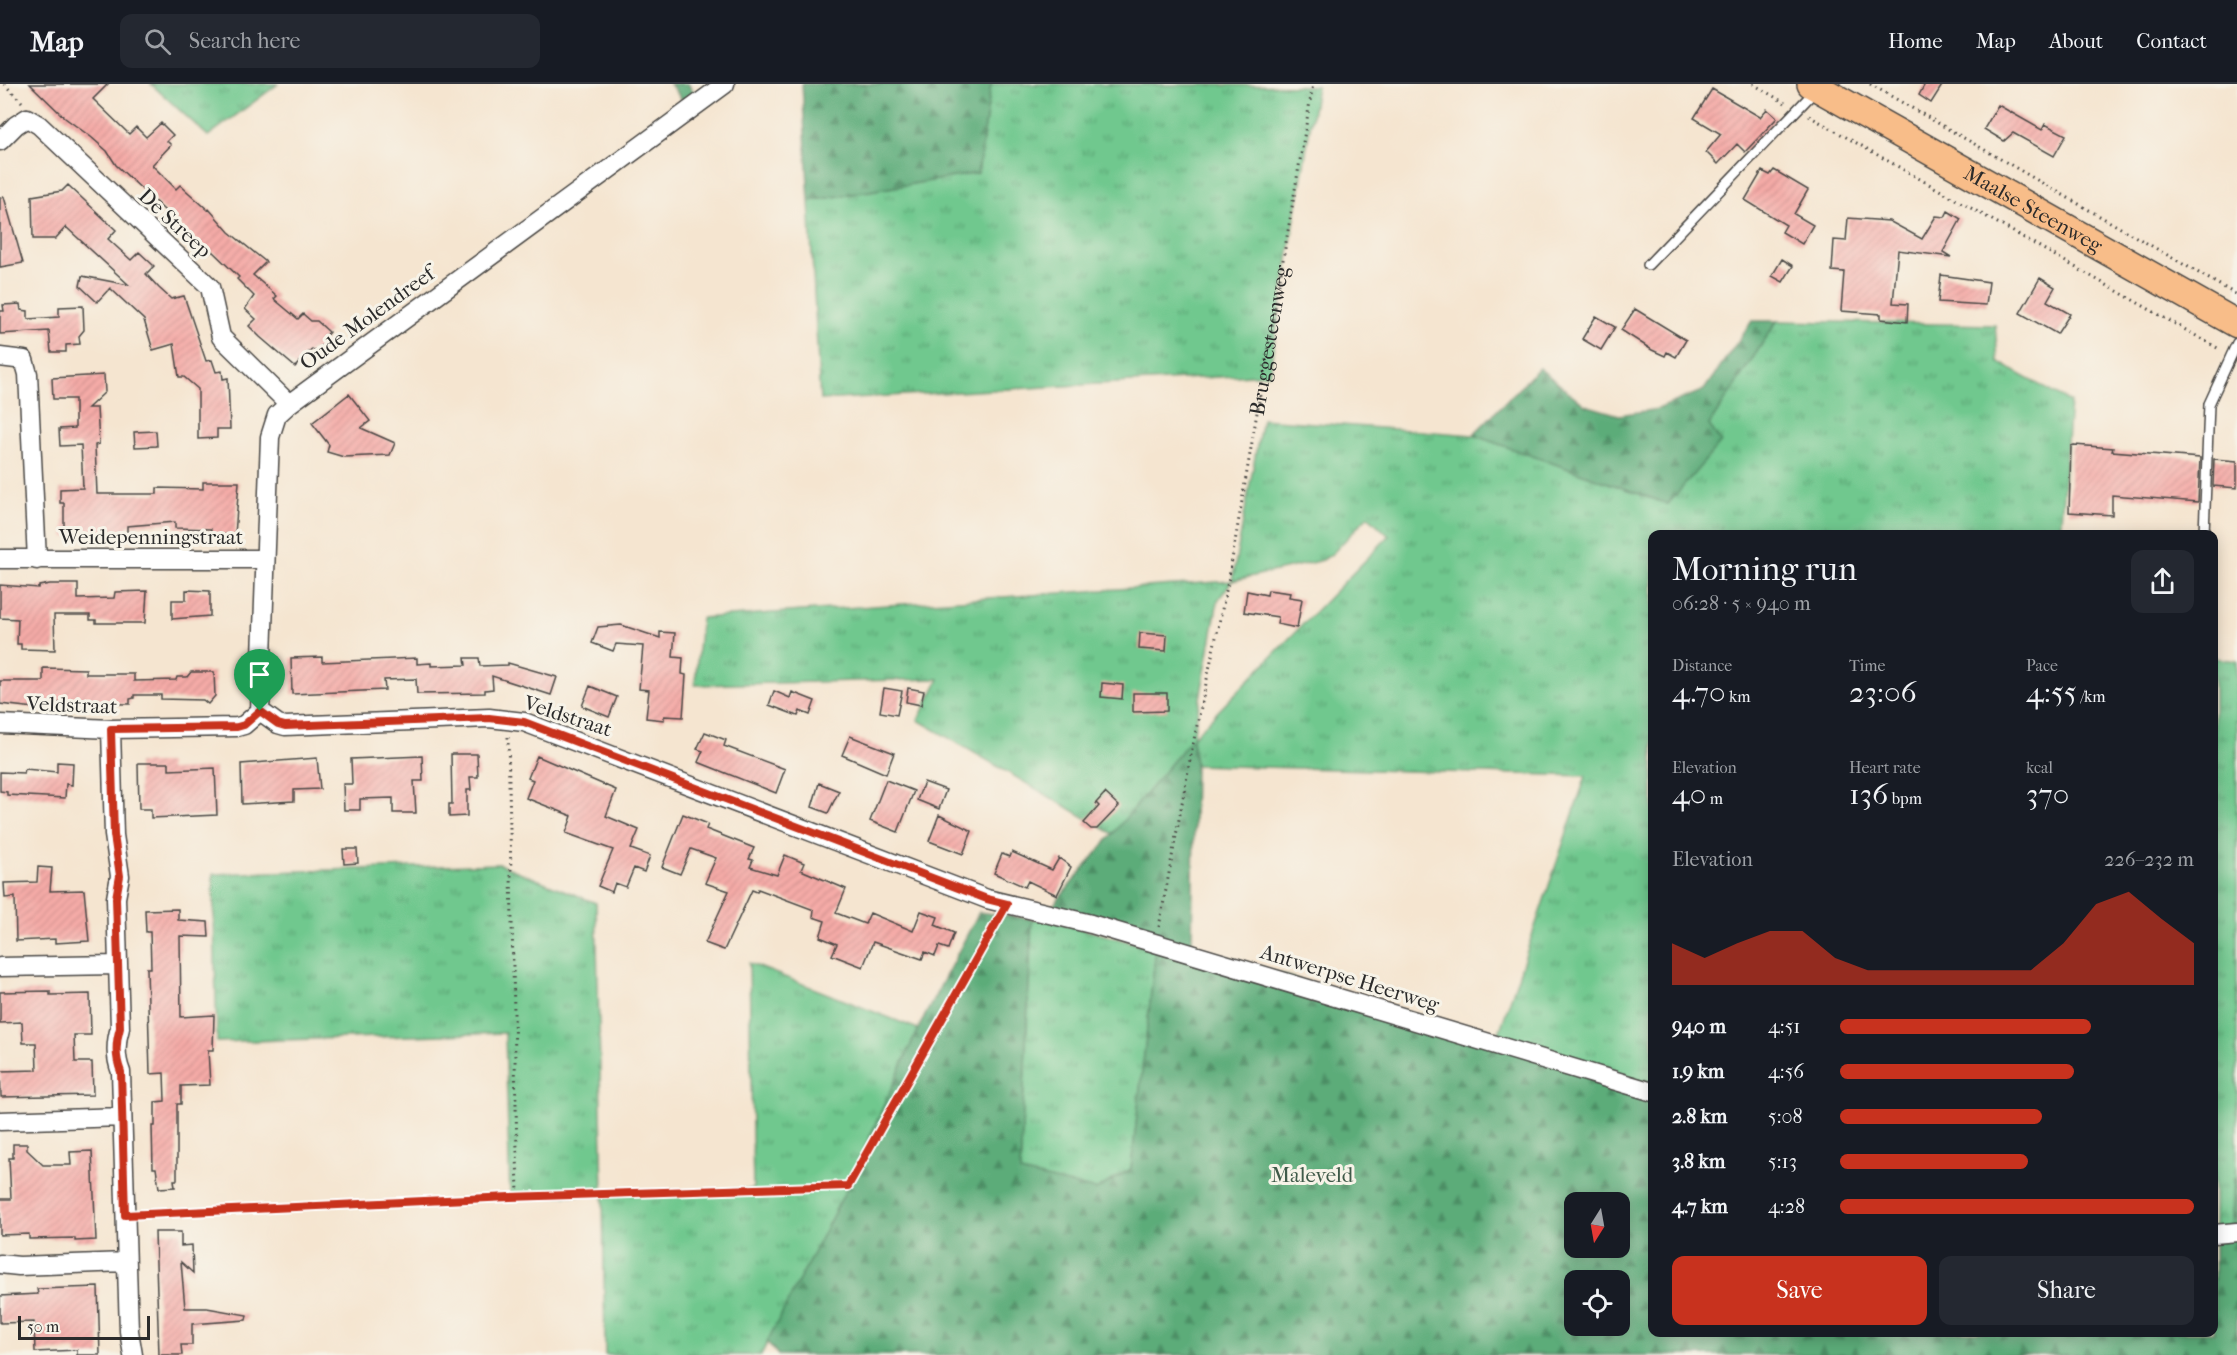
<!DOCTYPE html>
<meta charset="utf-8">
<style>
:root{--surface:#171b24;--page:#242831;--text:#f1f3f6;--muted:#9ea1a6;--line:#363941;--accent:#c8321e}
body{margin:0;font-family:"IM FELL French Canon",serif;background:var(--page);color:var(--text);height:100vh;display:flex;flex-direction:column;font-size:22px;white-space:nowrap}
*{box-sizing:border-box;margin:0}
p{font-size:20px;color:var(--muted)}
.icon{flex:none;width:33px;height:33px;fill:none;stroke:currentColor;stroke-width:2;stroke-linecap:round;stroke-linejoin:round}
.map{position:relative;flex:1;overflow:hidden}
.drawer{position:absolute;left:1648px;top:446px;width:570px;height:807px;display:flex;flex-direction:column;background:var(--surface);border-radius:12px;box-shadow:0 3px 15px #0003}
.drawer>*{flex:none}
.needle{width:39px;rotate:191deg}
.buttons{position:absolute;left:1564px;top:1108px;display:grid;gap:12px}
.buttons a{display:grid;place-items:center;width:66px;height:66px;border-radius:12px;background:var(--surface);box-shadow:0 3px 15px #0003;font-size:30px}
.scale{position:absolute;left:18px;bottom:15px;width:132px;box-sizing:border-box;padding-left:6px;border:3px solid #2b2b2b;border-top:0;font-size:16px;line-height:21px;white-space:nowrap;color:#2b2b2b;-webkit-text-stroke:4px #f7f3e8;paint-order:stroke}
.pin{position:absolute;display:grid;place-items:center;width:51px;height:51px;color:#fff;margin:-62px -26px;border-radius:50% 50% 50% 0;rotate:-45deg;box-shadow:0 0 6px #0007}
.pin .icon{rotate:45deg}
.round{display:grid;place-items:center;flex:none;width:63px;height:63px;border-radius:12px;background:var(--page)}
.head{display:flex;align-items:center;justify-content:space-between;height:102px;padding:0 24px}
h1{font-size:33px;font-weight:600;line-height:45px}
.stats{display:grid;grid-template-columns:repeat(3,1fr);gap:9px;height:102px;padding:6px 24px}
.stats div{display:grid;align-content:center}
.stats b{font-size:30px;font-weight:600}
.stats small{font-size:16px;font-weight:400}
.stats p{font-size:16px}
.chart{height:168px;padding:12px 24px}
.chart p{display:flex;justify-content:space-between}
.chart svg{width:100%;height:108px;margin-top:6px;fill:var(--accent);opacity:.7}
.button{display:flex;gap:12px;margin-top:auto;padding:12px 24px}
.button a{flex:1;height:69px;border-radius:12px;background:var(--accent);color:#fff;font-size:24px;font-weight:600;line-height:69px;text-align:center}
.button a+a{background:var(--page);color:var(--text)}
ul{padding:0 24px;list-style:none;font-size:20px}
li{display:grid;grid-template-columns:96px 72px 1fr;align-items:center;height:45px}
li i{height:15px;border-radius:8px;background:var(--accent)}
header{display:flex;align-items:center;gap:36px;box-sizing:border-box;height:84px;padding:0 30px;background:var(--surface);border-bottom:2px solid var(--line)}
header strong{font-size:28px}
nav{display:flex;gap:33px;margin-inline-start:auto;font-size:21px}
.search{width:420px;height:54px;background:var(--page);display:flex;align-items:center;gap:15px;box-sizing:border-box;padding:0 21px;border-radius:12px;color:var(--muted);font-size:22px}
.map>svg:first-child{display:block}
.grass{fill:url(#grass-tufts);stroke:#4d7a5c;stroke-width:1.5;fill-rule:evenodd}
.forest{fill:url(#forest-firs);stroke:#436c52;stroke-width:1.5;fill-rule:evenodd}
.building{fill:url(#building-hatch)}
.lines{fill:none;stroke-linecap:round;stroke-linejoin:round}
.service-casing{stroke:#494744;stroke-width:12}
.minor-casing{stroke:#494744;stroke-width:21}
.primary-casing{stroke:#494744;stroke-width:30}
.path{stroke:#494744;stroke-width:3;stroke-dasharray:1.5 4.5;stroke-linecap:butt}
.service{stroke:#fff;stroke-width:9}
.minor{stroke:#fff;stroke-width:18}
.primary{stroke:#f8bd89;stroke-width:27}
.route-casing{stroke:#fff;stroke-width:12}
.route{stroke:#c8321e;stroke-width:8}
.labels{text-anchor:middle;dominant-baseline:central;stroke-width:6;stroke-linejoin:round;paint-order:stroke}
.street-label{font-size:21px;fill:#2b2b2b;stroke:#f7f3e8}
.park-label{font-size:21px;fill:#3f5a49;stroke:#f7f3e8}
</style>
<header>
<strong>Map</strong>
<div class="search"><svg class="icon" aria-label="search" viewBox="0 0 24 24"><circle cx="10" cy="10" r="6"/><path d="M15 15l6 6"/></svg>Search here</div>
<nav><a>Home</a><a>Map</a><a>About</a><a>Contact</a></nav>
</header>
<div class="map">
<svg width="2237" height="1271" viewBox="0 0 2237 1271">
<defs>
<pattern id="grass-tufts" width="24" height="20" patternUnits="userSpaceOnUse" patternTransform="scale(1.5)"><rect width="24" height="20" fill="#6fc88e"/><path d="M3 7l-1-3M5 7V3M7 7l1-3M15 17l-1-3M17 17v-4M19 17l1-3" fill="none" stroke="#5ba374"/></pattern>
<pattern id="forest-firs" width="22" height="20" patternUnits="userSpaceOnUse" patternTransform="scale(1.5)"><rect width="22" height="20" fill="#5bac79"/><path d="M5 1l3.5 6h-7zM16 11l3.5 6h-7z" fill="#4b8c63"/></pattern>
<pattern id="building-hatch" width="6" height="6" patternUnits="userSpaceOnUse" patternTransform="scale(1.5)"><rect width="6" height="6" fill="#f5aba7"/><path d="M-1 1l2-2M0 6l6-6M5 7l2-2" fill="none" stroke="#d29390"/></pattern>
</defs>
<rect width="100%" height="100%" fill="#f7f3e8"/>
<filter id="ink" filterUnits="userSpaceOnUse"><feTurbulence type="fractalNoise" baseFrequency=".0167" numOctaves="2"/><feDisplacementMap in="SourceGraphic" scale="12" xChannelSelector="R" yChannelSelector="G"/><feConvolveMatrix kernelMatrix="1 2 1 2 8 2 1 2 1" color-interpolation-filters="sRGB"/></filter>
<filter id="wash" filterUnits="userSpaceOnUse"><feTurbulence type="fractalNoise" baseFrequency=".008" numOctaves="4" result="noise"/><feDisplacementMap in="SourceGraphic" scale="24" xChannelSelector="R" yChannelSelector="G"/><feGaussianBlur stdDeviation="1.35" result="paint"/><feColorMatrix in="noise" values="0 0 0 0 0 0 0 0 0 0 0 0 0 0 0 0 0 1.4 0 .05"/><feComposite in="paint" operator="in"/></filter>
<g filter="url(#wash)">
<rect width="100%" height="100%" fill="#f5e5d0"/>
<!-- grass -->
<path class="grass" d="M151,0H278L208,52Z
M991,0L1317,2L1269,290L820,316L809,117L978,89Z
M1777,237L1995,241L1998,278L2070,318L2060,450H1653V1008L1495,961L1586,692L1195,681L1192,655L1115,751L918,636L939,595L695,601L701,534L1232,497L1262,335L1473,351L1668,420L1708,341ZM1368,432L1389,452L1193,653L1218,516L1232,497L1323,476L1333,469Z
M2214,574L2237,577V1095H2234L2231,1148L2214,1149Z
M499,780L596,819L603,1110L753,1105L749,879L918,945L848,1102L761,1271H605L603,1110L510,1113L505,949L217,958L213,790Z
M1032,835L1049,836L1156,865L1131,1085L1096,1106L1020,1088Z"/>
<!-- forest -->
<path class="forest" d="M670,0H688L698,14L693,30Z
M802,0H991L978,89L809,117Z
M1752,237H1777L1709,341L1721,358L1668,420L1473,351L1539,284L1585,321L1619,331L1658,325L1704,306Z
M1192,654L1195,681L1192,862L1653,1008V1248H2214V1149L2231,1147L2234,1095H2237V1271H778L767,1258L848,1102L918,945L979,828L1032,835L1020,1088L1096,1106L1131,1085L1156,865L1052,823ZM1575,1119H1620V1164H1575ZM1575,1197H1620V1242H1575Z"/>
<g id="blocks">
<!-- building -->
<path class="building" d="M30,0H108L93,15L129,50L136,43L146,53L161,39L173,51L167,57L171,61L152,81L176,105L180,101L208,126L209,125L229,148L266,178L253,191L277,212L274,215L298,235L303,230L311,237H317L329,248L324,254V260L315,267L312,265L295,283L260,253L249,242L256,235L245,225L254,212L237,195L239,193L212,167L210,169L116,81L107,67L91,53L65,34Z
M1925,0H1943L1931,19L1919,11Z
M1712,5L1760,33L1767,25L1777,34L1745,68L1737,60L1718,80L1706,68L1721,50L1694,34Z
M1998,21L2042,46L2045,40L2066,51L2054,72L2013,49L2004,57L1984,45Z
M1774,86L1808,106L1794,130L1813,141L1802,160L1782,148L1786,141L1745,116L1762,87L1770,91Z
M68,101L116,146L108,155L131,176L139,168L154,182L146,190L159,204L171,215L184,212L206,277L212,276L216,288L222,287L223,295L228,294L230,345H217V354L198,355V305L184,293H179L174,260L153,266L144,236L110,204L97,218L80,202L82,192L129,201L66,143L55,155H33L32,112L62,107Z
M4,113L23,179L0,183V114Z
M1948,127L1961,135L1943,168L1951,173L1898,166L1893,219L1908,220L1907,238L1881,235V230L1841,227L1844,188L1832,187L1834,156L1846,157L1848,134L1889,137L1922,155L1936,132L1945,133Z
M1782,175L1793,182L1783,198L1772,192Z
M1941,191L1989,198L1986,221L1938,218Z
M2040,194L2055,203L2047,217L2070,230L2057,250L2020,229Z
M20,220L21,226L28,227V235L59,233V223L83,222L84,246L79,252L80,260L66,261V268H51L49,247L0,250V227H4L3,221Z
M1635,225L1686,256L1676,273L1667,268L1665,272L1652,266L1621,246Z
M1596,232L1615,243L1601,266L1582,255Z
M104,291L105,308L88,324H97L99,360L95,361L97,410H157V404L203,405V398H239L235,451L211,450V445L175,444V438L127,442V452L64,453V419H60V405L83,404L81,361L60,362L59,345L75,344V315H53L52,294Z
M349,310L370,337L361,344L395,359L390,371L344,373L327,368L329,361L312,339Z
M156,347L157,362L135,363L134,348Z
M2074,361L2113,364L2112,367L2200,374L2198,418L2112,411V431L2069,428L2071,362Z
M2214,375L2237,377V404L2213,402Z
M50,500H78V515L114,514L115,508L147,507L145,539H96V536H90V531H54L55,566L21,565V560H17L18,535L0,534V501L39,504V502Z
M186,506L210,507V532L172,535V516H186Z
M1268,506L1290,509L1289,513L1302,515L1297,544L1277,540L1278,533L1244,528L1247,507L1267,511Z
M621,541L660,554V548L675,549L673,573L683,574L682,590L686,591L683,633L664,632V636L646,634L649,606L639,605L643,562L616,560L613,567L592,559L598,543Z
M1140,549L1167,551L1166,567L1139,565Z
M322,573V578L417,574V580L431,579V582L466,581L465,574H479L480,582L508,581V579L557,593L551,611L492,592L493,605L485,606V609L417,610L416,595L384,596L385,606L292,610L291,574Z
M43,584L86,585V590H134V597L176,596L177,593H187L191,588H214L215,612L208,620L203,616L161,615V611H134V614L130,615V620L55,619V624H35L0,620V597H43Z
M1102,599L1123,601L1122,615L1101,613Z
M590,602L617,613L609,633L582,622Z
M884,604L902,607L897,631L880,628Z
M908,604L924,607L921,621L906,618Z
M774,607L790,614L792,608L815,617L810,631L800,627L798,632L769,621Z
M1133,609H1167V627L1133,628Z
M705,648L726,656L724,662L785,685L776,709L698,678L703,667L697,665Z
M850,652L894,669L886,690L842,671Z
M451,670H477L478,693H470L471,706H467V732L449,733V720H452Z
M422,672L423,697H414L416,729H393V714L360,715V726H344L343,700H352L351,675Z
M537,672L616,706L606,732L639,746L631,765L650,772L644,788L634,784L626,803L615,799L612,808L598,802L613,766L566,749L572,732L526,714L533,696L528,694Z
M317,674L320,705L294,706V717L242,720L241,680Z
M57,678L73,679L72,701L66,700L65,714L7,711V708L0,707V688L24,689L25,685L57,688Z
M138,679H169V686L215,684L217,731L151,734V725H139Z
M886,696L914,707L898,748L870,737Z
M924,698L946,706L939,725L917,716Z
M819,699L839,707L828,729L812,723Z
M1105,709L1119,722L1097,745H1091L1084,739L1099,722L1096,719Z
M683,730L708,740L706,745L754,764L749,775L753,776L750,783L777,791L785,771L804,779L801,786L846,805L836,829L865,840L870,829L913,847L921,827L938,833L935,841L954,849L948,865L939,862L935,872L925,868L922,875L873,858L863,883L832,871L837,860L820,853L825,837L813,833L814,826L758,805L757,808L752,806L724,866L705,859L729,807L705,799L716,774L691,765L680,790L662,783Z
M939,731L972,747L963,770L929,757Z
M343,765H357L358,779L344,780Z
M1012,768L1052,786L1059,774L1071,783L1057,811L1028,797L1025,803L994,789L1002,770L1010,773Z
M38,783L52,784L50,807L84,806L89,857L55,859V855L16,857L15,813L5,814L4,799L37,798Z
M178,825V836L208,838L209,853L180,852L181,933L214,931L213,966H208L210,1001L181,1002V1020H177V1096H174L175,1103L159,1104L156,1084H153L152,1042H155V1018L165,1017L164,989L150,990L147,884H151L150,848H146L145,826Z
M50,907V911L90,910L91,951H74L75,978H92L93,1011L1,1013L0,987L37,986L36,959H23L22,938L0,939V908Z
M13,1060H27V1066L43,1081H71L70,1068L92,1067L96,1156L75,1157V1154L29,1155V1150L0,1151V1115H11L9,1074H13Z
M155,1148H181V1162L192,1161L193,1189L181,1178L185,1224H207L247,1231L246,1236L192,1240V1261H181L182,1271H159Z
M98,1203L100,1271H77V1266L35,1268L34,1238L0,1239V1212L38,1210L37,1205Z"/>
</g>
</g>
<g filter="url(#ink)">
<use href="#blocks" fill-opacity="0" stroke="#494744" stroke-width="1.5"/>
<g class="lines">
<defs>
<path id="service" d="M1648,181L1816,6
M2204,450L2209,320L2237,259"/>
<path id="minor" d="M0,57L16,41L27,34L39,41L210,203L221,253L289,320
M0,273L24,276L28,290L37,476
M0,475H265
M260,627L278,640L285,642L489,634L524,638L987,815L1091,840L1653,1008
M260,627L270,353L277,331L289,320L725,0
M0,640L111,645L237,643L244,641L260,627
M111,645L114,751L120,792L116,814L120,944C115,960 115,973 121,988L129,1247L133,1271
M0,883L118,881
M0,1037L122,1033
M2214,1150L2237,1148
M0,1180L19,1182L126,1178"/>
<g id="primary">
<path id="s2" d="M1811,0L2237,240"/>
</g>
</defs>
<!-- service casing -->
<use href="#service" class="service-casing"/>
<!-- minor casing -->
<use href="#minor" class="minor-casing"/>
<!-- primary casing -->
<use href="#primary" class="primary-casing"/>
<!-- path -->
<g class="path">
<path d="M4,0L22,18"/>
<path d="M1753,0L1785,19"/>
<path d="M1870,0L2237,211"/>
<path d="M1809,32L2221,266"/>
<path d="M508,653L518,1113"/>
<path id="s1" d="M1159,843L1193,660L1229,493L1313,0"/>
<path d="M142,1130L510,1113L848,1102L998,835"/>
</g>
<!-- service -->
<use href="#service" class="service"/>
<!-- minor -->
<use href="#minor" class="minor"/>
<!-- primary -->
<use href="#primary" class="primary"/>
</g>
</g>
<g class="lines" filter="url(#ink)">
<defs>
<path id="route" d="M260,627L278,640L285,642L489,634L524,638L987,815L1007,820L848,1102L510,1113L125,1131L121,988C115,973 115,960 120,944L116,814L120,792L114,751L111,645L237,643L244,641Z"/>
</defs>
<!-- route casing -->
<use href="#route" class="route-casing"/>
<!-- route -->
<use href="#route" class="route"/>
</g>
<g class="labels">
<!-- street labels -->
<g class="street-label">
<text stroke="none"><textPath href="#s2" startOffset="255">Maalse Steenweg</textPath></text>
<text transform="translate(175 139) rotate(43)">De Streep</text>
<text transform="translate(367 234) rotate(-36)">Oude Molendreef</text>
<text stroke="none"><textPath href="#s1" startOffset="597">Bruggesteenweg</textPath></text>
<text x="151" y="453">Weidepenningstraat</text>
<text transform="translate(72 621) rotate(2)">Veldstraat</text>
<text transform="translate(568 632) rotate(18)">Veldstraat</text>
<text transform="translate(1350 894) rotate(17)">Antwerpse Heerweg</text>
</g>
<!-- park labels -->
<g class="park-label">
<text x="1312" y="1091">Maleveld</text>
</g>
</g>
</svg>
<div class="buttons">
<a><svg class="needle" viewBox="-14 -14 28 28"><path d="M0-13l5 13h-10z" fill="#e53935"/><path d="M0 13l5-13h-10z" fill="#9ea1a6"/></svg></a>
<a><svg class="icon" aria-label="locate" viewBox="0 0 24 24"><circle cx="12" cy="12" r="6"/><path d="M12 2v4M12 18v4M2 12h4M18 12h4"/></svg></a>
</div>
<div class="scale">50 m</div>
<div class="pin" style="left:260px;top:627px;background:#1e9e55"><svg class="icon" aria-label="arrive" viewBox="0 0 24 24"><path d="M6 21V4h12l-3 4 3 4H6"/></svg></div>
<section class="drawer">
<div class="head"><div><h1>Morning run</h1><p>06:28 · 5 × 940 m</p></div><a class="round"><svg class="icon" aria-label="share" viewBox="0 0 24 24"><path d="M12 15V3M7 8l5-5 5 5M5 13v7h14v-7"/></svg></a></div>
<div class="stats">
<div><p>Distance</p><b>4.70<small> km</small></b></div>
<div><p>Time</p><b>23:06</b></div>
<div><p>Pace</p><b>4:55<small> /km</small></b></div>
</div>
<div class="stats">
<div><p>Elevation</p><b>40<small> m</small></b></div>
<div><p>Heart rate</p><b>136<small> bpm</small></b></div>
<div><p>kcal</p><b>370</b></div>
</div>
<div class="chart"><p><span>Elevation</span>226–232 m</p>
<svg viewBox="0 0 160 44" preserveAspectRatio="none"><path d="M0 44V27L10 33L20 27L30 22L40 22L50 33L60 38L70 38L80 38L90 38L100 38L110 38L120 27L130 11L140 6L150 17L160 27V44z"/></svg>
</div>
<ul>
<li><b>940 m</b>4:51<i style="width:71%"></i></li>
<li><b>1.9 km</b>4:56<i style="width:66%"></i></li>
<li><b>2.8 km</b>5:08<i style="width:57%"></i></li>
<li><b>3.8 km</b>5:13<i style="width:53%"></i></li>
<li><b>4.7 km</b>4:28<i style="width:100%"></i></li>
</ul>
<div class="button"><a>Save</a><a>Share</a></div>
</section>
</div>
